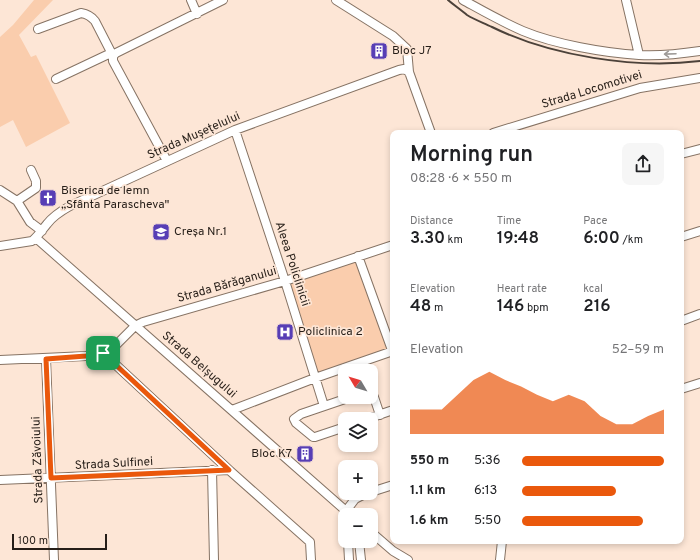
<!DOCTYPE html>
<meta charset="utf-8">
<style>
:root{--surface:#fff;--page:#f6f6f6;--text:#202124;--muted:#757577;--accent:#ea580c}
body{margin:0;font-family:Overpass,sans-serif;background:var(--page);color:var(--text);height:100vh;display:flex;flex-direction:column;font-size:15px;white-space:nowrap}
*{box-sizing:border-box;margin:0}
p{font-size:13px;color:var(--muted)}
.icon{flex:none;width:22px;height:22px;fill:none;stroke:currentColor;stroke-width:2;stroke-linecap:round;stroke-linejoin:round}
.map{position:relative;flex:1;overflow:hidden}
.sheet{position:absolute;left:390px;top:130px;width:294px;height:414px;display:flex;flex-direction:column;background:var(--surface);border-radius:8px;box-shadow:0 2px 6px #0003}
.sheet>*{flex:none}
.needle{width:26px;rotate:308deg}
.tools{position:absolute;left:338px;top:364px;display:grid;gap:8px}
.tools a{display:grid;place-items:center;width:40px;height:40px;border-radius:8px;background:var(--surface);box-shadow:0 2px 6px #0003;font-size:20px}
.scale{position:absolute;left:12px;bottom:10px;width:95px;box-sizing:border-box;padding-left:4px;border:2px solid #261e18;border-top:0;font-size:11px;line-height:14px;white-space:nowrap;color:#261e18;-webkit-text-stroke:3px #fde6d6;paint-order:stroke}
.pin{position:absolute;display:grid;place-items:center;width:34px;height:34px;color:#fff;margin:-17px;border-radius:8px;box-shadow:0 2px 6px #0006}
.round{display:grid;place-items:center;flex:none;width:42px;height:42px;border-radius:8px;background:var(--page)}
.head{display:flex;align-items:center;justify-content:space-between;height:68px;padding:0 20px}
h1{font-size:22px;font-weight:600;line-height:30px}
.stats{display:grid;grid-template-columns:repeat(3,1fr);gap:6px;height:68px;padding:4px 20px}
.stats div{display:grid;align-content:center}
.stats b{font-size:17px;font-weight:600}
.stats small{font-size:11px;font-weight:400}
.stats p{font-size:11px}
.chart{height:112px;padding:8px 20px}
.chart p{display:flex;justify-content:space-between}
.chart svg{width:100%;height:72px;margin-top:4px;fill:var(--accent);opacity:.7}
ul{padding:0 20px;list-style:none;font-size:13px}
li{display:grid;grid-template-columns:64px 48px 1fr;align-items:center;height:30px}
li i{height:10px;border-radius:5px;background:var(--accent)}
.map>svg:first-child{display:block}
.green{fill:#facdad}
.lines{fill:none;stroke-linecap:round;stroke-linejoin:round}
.minor-casing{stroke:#867364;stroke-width:10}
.minor{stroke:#fff;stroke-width:8}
.rail{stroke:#4c423a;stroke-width:2}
.oneway{stroke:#9d9a97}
.route-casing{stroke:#fff;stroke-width:8}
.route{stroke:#ea580c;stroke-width:5}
.labels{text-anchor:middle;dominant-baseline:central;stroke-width:3.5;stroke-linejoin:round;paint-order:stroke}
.poi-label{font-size:12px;fill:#261e18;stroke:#fde6d6;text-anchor:start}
.street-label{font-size:12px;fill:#261e18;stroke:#fde6d6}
</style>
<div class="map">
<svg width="700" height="560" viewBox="0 0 700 560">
<rect width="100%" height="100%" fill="#fde6d6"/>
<!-- green -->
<path class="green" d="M34,0H53L19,35L31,57L36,55L70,123L26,147L13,120L0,127V37L13,25Z
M358,256L392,351L315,378L285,281Z"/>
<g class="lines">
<defs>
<path id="minor" d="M191,0L197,14
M336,0L393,36L407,49L409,72L431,133
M463,0C483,11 502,22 523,31C554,44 605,53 639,55C659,56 680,54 700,51
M626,0L639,55
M38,29L81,13C87,14 91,16 95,21L113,56V61L167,161
M113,56L116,53L223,0
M56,79L111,53
M235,130L285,281L324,406
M493,133L640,88L700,78
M681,154L700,149
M0,190L17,201L30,222L42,231
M17,201L36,188V181L31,170
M681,237L700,231
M36,238L346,511L355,499L367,493
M0,246L32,241C38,236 42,230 47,224C53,216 61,211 70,206L235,130L399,70L404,69L409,72
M358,256L393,353
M681,321L700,314
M103,353L229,470L310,542L311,560
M46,359L54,560
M0,360L86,356L103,353L111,350L135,326L143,322L285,281L393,245
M681,389L700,383
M371,393L374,397L380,415
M232,410L315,378L393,351
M367,419L393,410
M345,427L315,437H313L296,423L294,419L301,414L351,397
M212,470L214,560
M0,480L229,470
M371,492L393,485
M371,532L393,551L408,560
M348,541L349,560
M359,541L361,560
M500,560L502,541"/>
</defs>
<!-- minor casing -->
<use href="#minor" class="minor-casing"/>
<!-- minor -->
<use href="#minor" class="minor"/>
<!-- rail -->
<path class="rail" d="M448,0C454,5 461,10 467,15C475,20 484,23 492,27C551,56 634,69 700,61"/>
</g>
<!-- one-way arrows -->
<defs><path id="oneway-shaft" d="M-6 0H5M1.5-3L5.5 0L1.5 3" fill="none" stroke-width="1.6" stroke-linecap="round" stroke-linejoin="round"/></defs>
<use class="oneway" href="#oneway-shaft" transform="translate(670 54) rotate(178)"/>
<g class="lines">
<defs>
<path id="route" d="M103,353L229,470L51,478L46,359L86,356Z"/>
</defs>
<!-- route casing -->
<use href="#route" class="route-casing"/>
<!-- route -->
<use href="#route" class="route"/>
</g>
<!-- icons -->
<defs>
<symbol id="building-square" viewBox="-11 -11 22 22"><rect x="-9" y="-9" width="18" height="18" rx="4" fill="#573eb5" stroke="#fde6d6"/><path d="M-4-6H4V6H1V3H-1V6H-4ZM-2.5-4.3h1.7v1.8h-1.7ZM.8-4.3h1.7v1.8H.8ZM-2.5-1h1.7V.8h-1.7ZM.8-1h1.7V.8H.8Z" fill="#fff"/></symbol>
<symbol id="church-square" viewBox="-11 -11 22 22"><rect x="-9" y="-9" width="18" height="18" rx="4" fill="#573eb5" stroke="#fde6d6"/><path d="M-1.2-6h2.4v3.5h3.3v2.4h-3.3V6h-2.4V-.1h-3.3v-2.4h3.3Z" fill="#fff"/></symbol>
<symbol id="school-square" viewBox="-11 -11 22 22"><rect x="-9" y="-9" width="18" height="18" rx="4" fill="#573eb5" stroke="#fde6d6"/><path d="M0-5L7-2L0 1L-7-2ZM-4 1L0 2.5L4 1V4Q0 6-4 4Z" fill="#fff"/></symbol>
<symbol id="hospital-square" viewBox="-11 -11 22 22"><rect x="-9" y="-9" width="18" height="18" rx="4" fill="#573eb5" stroke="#fde6d6"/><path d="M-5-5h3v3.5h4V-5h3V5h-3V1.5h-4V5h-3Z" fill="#fff"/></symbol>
</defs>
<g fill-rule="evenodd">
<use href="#building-square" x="369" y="41" width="20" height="20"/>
<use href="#church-square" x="38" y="188" width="20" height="20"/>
<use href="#school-square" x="151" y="222" width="20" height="20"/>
<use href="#hospital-square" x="275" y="322" width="20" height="20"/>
<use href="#building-square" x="295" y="444" width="20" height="20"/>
</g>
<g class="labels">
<!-- poi labels -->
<g class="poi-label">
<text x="392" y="51">Bloc J7</text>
<text x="61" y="191">Biserica de lemn<tspan x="61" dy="14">„Sfânta Parascheva"</tspan></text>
<text x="174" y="232">Creșa Nr.1</text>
<text x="298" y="332">Policlinica 2</text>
<text x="292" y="454" text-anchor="end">Bloc K7</text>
</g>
<!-- street labels -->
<g class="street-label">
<text transform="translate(592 90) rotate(-17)">Strada Locomotivei</text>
<text transform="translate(194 136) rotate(-24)">Strada Mușețelului</text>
<text transform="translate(292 264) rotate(72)">Aleea Policlinicii</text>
<text transform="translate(227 285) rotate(-16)">Strada Bărăganului</text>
<text transform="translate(199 365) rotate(41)">Strada Belșugului</text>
<text transform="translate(38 460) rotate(-92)">Strada Zăvoiului</text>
<text transform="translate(114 464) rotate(-3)">Strada Sulfinei</text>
</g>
</g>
</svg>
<div class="tools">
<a><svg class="needle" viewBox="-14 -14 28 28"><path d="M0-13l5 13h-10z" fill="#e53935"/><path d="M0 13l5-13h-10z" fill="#757577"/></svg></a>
<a><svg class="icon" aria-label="layers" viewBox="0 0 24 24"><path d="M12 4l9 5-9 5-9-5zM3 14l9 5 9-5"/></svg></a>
<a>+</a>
<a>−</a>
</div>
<div class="scale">100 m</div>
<div class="pin" style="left:103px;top:353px;background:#1e9e55"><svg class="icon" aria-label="arrive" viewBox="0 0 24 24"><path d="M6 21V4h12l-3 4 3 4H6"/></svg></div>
<section class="sheet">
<div class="head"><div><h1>Morning run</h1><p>08:28 · 6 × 550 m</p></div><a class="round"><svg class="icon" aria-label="share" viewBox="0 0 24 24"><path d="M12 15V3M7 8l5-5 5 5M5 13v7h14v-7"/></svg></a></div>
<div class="stats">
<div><p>Distance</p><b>3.30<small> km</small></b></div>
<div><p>Time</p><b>19:48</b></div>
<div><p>Pace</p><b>6:00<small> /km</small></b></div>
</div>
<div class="stats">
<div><p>Elevation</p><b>48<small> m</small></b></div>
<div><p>Heart rate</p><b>146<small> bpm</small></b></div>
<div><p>kcal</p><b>216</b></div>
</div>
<div class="chart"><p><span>Elevation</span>52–59 m</p>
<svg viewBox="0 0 160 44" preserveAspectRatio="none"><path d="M0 44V29L10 29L20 29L30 20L40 11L50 6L60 11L70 15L80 20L90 24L100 20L110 24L120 33L130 38L140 38L150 33L160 29V44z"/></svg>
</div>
<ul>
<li><b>550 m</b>5:36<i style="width:100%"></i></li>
<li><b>1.1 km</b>6:13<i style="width:66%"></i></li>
<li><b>1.6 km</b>5:50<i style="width:85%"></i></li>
</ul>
</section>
</div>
